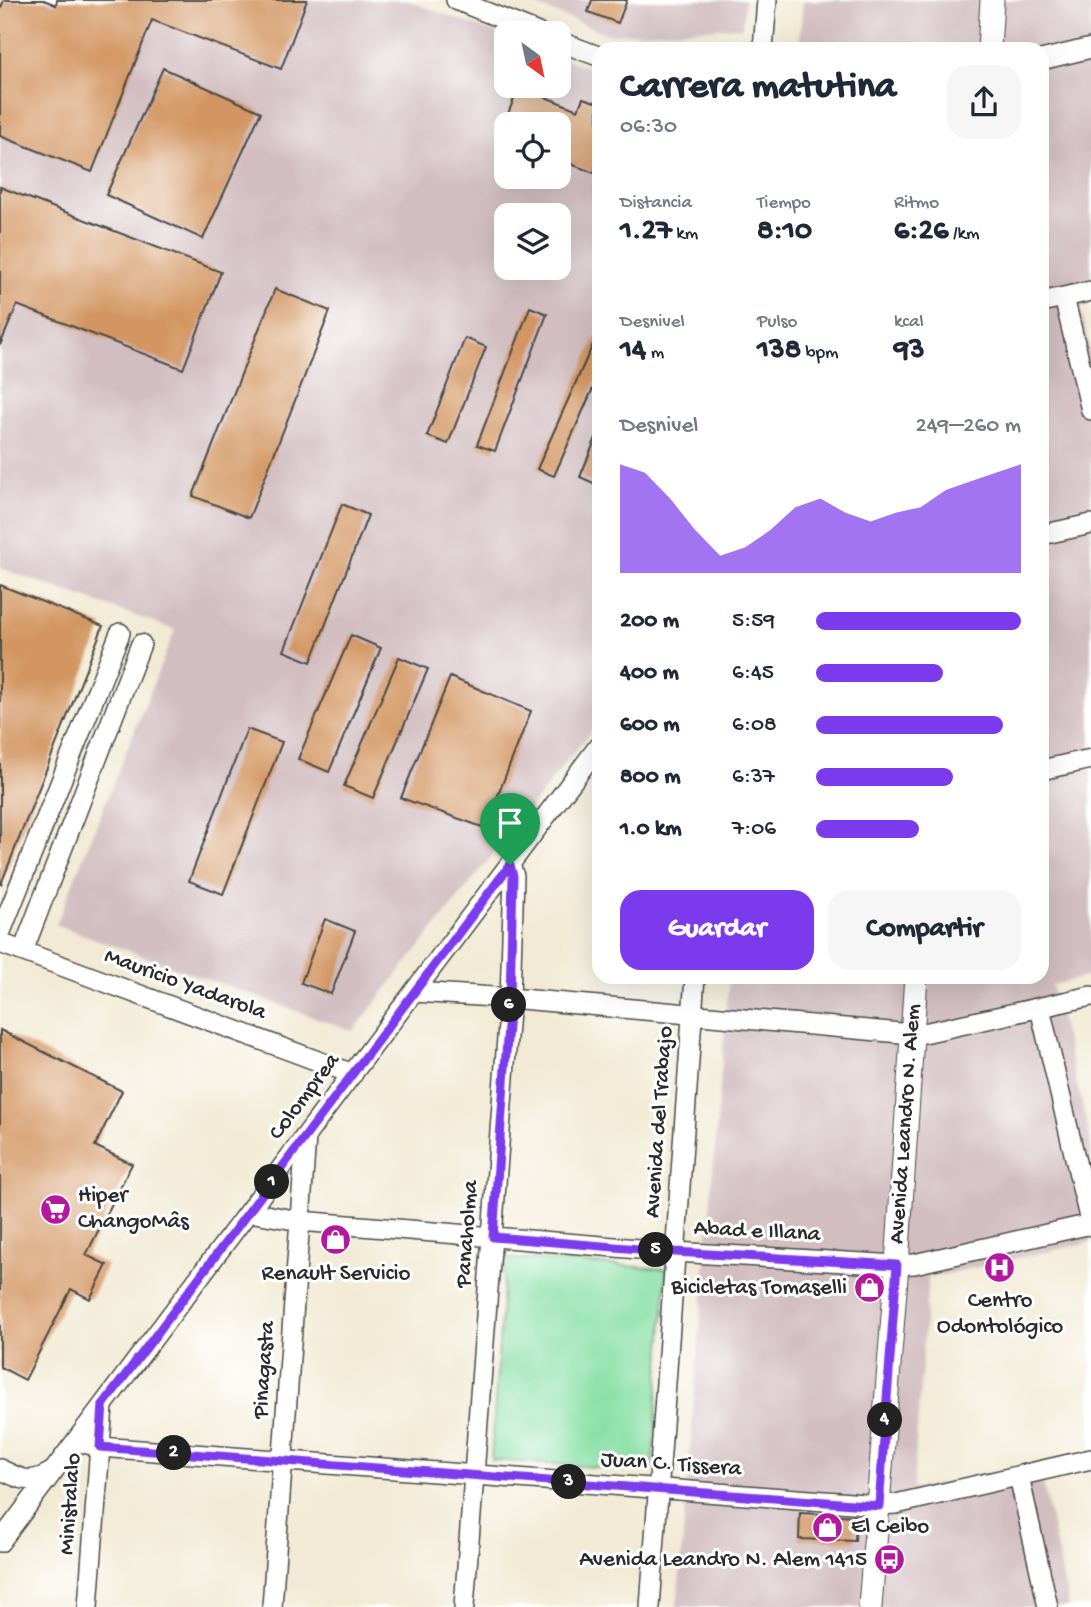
<!DOCTYPE html>
<html lang="es">
<meta charset="utf-8">
<style>
:root{--surface:#fff;--page:#f6f6f7;--text:#1f2937;--muted:#747a83;--accent:#7c3aed}
body{margin:0;font-family:"Gochi Hand",sans-serif;background:var(--page);color:var(--text);height:100vh;display:flex;flex-direction:column;font-size:26px;white-space:nowrap}
*{box-sizing:border-box;margin:0}
p{font-size:23px;color:var(--muted)}
.icon{flex:none;width:38px;height:38px;fill:none;stroke:currentColor;stroke-width:2;stroke-linecap:round;stroke-linejoin:round}
.map{position:relative;flex:1;overflow:hidden}
.side{position:absolute;left:592px;top:42px;width:457px;height:942px;display:flex;flex-direction:column;background:var(--surface);border-radius:21px;box-shadow:0 7px 28px #0002}
.side>*{flex:none}
.needle{width:46px;rotate:147deg}
.tools{position:absolute;left:494px;top:21px;display:grid;gap:14px}
.tools a{display:grid;place-items:center;width:77px;height:77px;border-radius:14px;background:var(--surface);box-shadow:0 7px 28px #0002;font-size:35px}
.pin{position:absolute;display:grid;place-items:center;width:60px;height:60px;color:#fff;margin:-72px -30px;border-radius:50% 50% 50% 0;rotate:-45deg;box-shadow:0 0 7px #0007}
.pin .icon{rotate:45deg}
.km{position:absolute;width:35px;height:35px;margin:-18px;border-radius:50%;background:#222;color:#fff;font-size:19px;line-height:35px;text-align:center}
.round{display:grid;place-items:center;flex:none;width:74px;height:74px;border-radius:21px;background:var(--page)}
.overview{display:flex;align-items:center;justify-content:space-between;height:119px;padding:0 28px}
h1{font-size:38px;font-weight:700;line-height:52px}
.stats{display:grid;grid-template-columns:repeat(3,1fr);gap:10px;height:119px;padding:7px 28px}
.stats div{display:grid;align-content:center}
.stats b{font-size:30px;font-weight:700}
.stats small{font-size:19px;font-weight:400}
.stats p{font-size:19px}
.chart{height:196px;padding:14px 28px}
.chart p{display:flex;justify-content:space-between}
.chart svg{width:100%;height:126px;margin-top:7px;fill:var(--accent);opacity:.7}
.action{display:flex;gap:14px;margin-top:auto;padding:14px 28px}
.action a{flex:1;height:80px;border-radius:21px;background:var(--accent);color:#fff;font-size:28px;font-weight:700;line-height:80px;text-align:center}
.action a+a{background:var(--page);color:var(--text)}
ul{padding:0 28px;list-style:none;font-size:23px}
li{display:grid;grid-template-columns:112px 84px 1fr;align-items:center;height:52px}
li i{height:18px;border-radius:9px;background:var(--accent)}
.map>svg:first-child{display:block}
.industrial{fill:#d2bec1;fill-rule:evenodd}
.green{fill:#87dfa4;stroke:#598568;stroke-width:2}
.building{fill:#d39662}
.lines{fill:none;stroke-linecap:round;stroke-linejoin:round}
.minor-casing{stroke:#494844;stroke-width:22}
.major-casing{stroke:#494844;stroke-width:25}
.minor{stroke:#fff;stroke-width:19}
.major{stroke:#fff;stroke-width:23}
.route-casing{stroke:#fff;stroke-width:14}
.route{stroke:#7c3aed;stroke-width:9}
.labels{text-anchor:middle;dominant-baseline:central;stroke-width:6;stroke-linejoin:round;paint-order:stroke}
.street-label{font-size:23px;fill:#2b2b2b;stroke:#fff}
.poi-label{font-size:23px;fill:#2b2b2b;stroke:#fff;text-anchor:start}
</style>
<div class="map">
<svg width="1091" height="1607" viewBox="0 0 1091 1607">
<rect width="100%" height="100%" fill="#fff"/>
<filter id="ink" filterUnits="userSpaceOnUse"><feTurbulence type="fractalNoise" baseFrequency=".0143" numOctaves="2"/><feDisplacementMap in="SourceGraphic" scale="14" xChannelSelector="R" yChannelSelector="G"/><feConvolveMatrix kernelMatrix="1 2 1 2 8 2 1 2 1" color-interpolation-filters="sRGB"/></filter>
<filter id="wash" filterUnits="userSpaceOnUse"><feTurbulence type="fractalNoise" baseFrequency=".00686" numOctaves="4" result="noise"/><feDisplacementMap in="SourceGraphic" scale="28" xChannelSelector="R" yChannelSelector="G"/><feGaussianBlur stdDeviation="1.57" result="paint"/><feColorMatrix in="noise" values="0 0 0 0 0 0 0 0 0 0 0 0 0 0 0 0 0 1.4 0 .05"/><feComposite in="paint" operator="in"/></filter>
<g filter="url(#wash)">
<rect width="100%" height="100%" fill="#f2ead4"/>
<!-- industrial -->
<path class="industrial" d="M0,0H406L506,37V86H558V57L598,71V722L353,1031L56,925L175,630L0,568ZM506,124H558V177H506ZM506,215H558V268H506Z
M521,0H745L742,27L608,34Z
M803,0H1091V304L1080,307L1091,354V976L1052,985L1091,1141V1242L928,1278L913,1489L1039,1464L1069,1607H677L729,977L1041,976V49H799Z"/>
<!-- green -->
<path class="green" d="M505,1258L667,1269L652,1471L491,1460Z"/>
<g id="blocks">
<!-- building -->
<path class="building" d="M4,0H44L56,5L57,0H307L281,69L152,20L92,172L0,136V10Z
M592,0H627L618,23L588,12Z
M163,68L261,112L203,239L106,195Z
M519,86H550L545,97L578,110L583,98L598,103V162L594,173L558,159V124H504Z
M0,187L221,272L183,369L17,305L0,345Z
M275,289L330,311L249,518L193,496Z
M530,307L547,314L495,451L477,445Z
M598,333V377L554,476L537,469Z
M465,338L486,347L448,444L427,436Z
M598,433V485L580,477Z
M342,504L368,515L311,662L284,651Z
M0,585L103,626L1,884H0Z
M351,635L381,648L329,772L298,759Z
M399,657L428,669L373,798L344,786Z
M450,677L531,711L485,828L401,798Z
M247,729L282,742L223,894L189,881Z
M325,919L355,931L331,994L301,983Z
M0,1030L122,1091L95,1146L132,1164L86,1255L107,1265L90,1299L71,1289L25,1380L0,1367Z
M800,1513L856,1516L855,1541L799,1539Z"/>
</g>
</g>
<g filter="url(#ink)">
<use href="#blocks" fill-opacity="0" stroke="#494844" stroke-width="2"/>
<g class="lines">
<defs>
<path id="minor" d="M456,0L538,33
M558,41L598,56
M763,49L767,0
M1041,60L1091,48
M1064,297L1091,410
M1041,302L1091,291
M1041,535L1091,524
M1041,770L1091,759
M0,934L120,633
M0,943L353,1074
M23,951L141,644
M415,992L510,998L912,1034L924,1033L1091,996
M1040,1008L1091,1226
M249,1212L300,1221L675,1252L897,1265L914,1264L1091,1224
M76,1441L100,1447L879,1505L896,1504L1091,1459
M0,1469C22,1480 31,1485 53,1471
M1019,1476L1048,1607
M0,1542L598,747
M88,1607L103,1406
M272,1607L306,1137
M464,1607L510,998L514,876L510,865
M650,1607L695,976"/>
<path id="major" d="M989,49L992,0
M870,1607L897,1265L916,976"/>
</defs>
<!-- minor casing -->
<use href="#minor" class="minor-casing"/>
<!-- major casing -->
<use href="#major" class="major-casing"/>
<!-- minor -->
<use href="#minor" class="minor"/>
<!-- major -->
<use href="#major" class="major"/>
</g>
</g>
<g class="lines" filter="url(#ink)">
<defs>
<path id="route" d="M510,865L513,876L510,998L493,1237L675,1252L897,1265L879,1506L100,1447L103,1405Z"/>
</defs>
<!-- route casing -->
<use href="#route" class="route-casing"/>
<!-- route -->
<use href="#route" class="route"/>
</g>
<!-- icons -->
<defs>
<symbol id="supermarket-disc" viewBox="-11 -11 22 22"><circle r="9.5" fill="#b5179e" stroke="#fff"/><path d="M-6-5.5h2.5l.6 2H6L4.5 2H-2.5L-4.4-4H-6ZM-1.5 3.2a1.3 1.3 0 1 0 .1 0ZM3 3.2a1.3 1.3 0 1 0 .1 0Z" fill="#fff"/></symbol>
<symbol id="shop-disc" viewBox="-11 -11 22 22"><circle r="9.5" fill="#b5179e" stroke="#fff"/><path d="M-5-2.5h2.3a2.7 3.5 0 0 1 5.4 0H5L5.5 6h-11ZM-1.5-2.5h3a1.5 2.3 0 0 0-3 0Z" fill="#fff"/></symbol>
<symbol id="hospital-disc" viewBox="-11 -11 22 22"><circle r="9.5" fill="#b5179e" stroke="#fff"/><path d="M-5-5h3v3.5h4V-5h3V5h-3V1.5h-4V5h-3Z" fill="#fff"/></symbol>
<symbol id="bus-disc" viewBox="-11 -11 22 22"><circle r="9.5" fill="#b5179e" stroke="#fff"/><path d="M-5-6H5V4H4V6H2V4H-2V6H-4V4H-5ZM-3.5-4V0h7V-4ZM-3.5 1.2v1.5H-2V1.2ZM2 1.2v1.5H3.5V1.2Z" fill="#fff"/></symbol>
</defs>
<g fill-rule="evenodd">
<use href="#supermarket-disc" x="38" y="1192" width="35" height="35"/>
<use href="#shop-disc" x="318" y="1222" width="35" height="35"/>
<use href="#hospital-disc" x="982" y="1250" width="35" height="35"/>
<use href="#shop-disc" x="852" y="1270" width="35" height="35"/>
<use href="#shop-disc" x="810" y="1510" width="35" height="35"/>
<use href="#bus-disc" x="872" y="1542" width="35" height="35"/>
</g>
<g class="labels">
<!-- street labels -->
<g class="street-label">
<text transform="translate(185 985) rotate(20)">Mauricio Yadarola</text>
<text transform="translate(305 1097) rotate(-53)">Colomprea</text>
<text transform="translate(660 1122) rotate(-86)">Avenida del Trabajo</text>
<text transform="translate(906 1124) rotate(-86)">Avenida Leandro N. Alem</text>
<text transform="translate(757 1232) rotate(3)">Abad e Illana</text>
<text transform="translate(468 1234) rotate(-86)">Panaholma</text>
<text transform="translate(265 1370) rotate(-86)">Pinagasta</text>
<text transform="translate(671 1465) rotate(4)">Juan C. Tissera</text>
<text transform="translate(71 1504) rotate(-86)">Ministalalo</text>
</g>
<!-- poi labels -->
<g class="poi-label">
<text x="78" y="1196">Hiper<tspan x="78" dy="26">ChangoMâs</tspan></text>
<text x="336" y="1274" text-anchor="middle">Renault Servicio</text>
<text x="847" y="1288" text-anchor="end">Bicicletas Tomaselli</text>
<text x="1000" y="1301" text-anchor="middle">Centro<tspan x="1000" dy="26">Odontológico</tspan></text>
<text x="851" y="1527">El Ceibo</text>
<text x="867" y="1560" text-anchor="end">Avenida Leandro N. Alem 1415</text>
</g>
</g>
</svg>
<div class="tools">
<a><svg class="needle" viewBox="-14 -14 28 28"><path d="M0-13l5 13h-10z" fill="#e53935"/><path d="M0 13l5-13h-10z" fill="#747a83"/></svg></a>
<a><svg class="icon" aria-label="locate" viewBox="0 0 24 24"><circle cx="12" cy="12" r="6"/><path d="M12 2v4M12 18v4M2 12h4M18 12h4"/></svg></a>
<a><svg class="icon" aria-label="layers" viewBox="0 0 24 24"><path d="M12 4l9 5-9 5-9-5zM3 14l9 5 9-5"/></svg></a>
</div>
<div class="pin" style="left:510px;top:865px;background:#1e9e55"><svg class="icon" aria-label="arrive" viewBox="0 0 24 24"><path d="M6 21V4h12l-3 4 3 4H6"/></svg></div>
<b class="km" style="left:272px;top:1182px">1</b>
<b class="km" style="left:174px;top:1453px">2</b>
<b class="km" style="left:569px;top:1482px">3</b>
<b class="km" style="left:885px;top:1420px">4</b>
<b class="km" style="left:656px;top:1250px">5</b>
<b class="km" style="left:509px;top:1005px">6</b>
<section class="side">
<div class="overview"><div><h1>Carrera matutina</h1><p>06:30</p></div><a class="round"><svg class="icon" aria-label="share" viewBox="0 0 24 24"><path d="M12 15V3M7 8l5-5 5 5M5 13v7h14v-7"/></svg></a></div>
<div class="stats">
<div><p>Distancia</p><b>1.27<small> km</small></b></div>
<div><p>Tiempo</p><b>8:10</b></div>
<div><p>Ritmo</p><b>6:26<small> /km</small></b></div>
</div>
<div class="stats">
<div><p>Desnivel</p><b>14<small> m</small></b></div>
<div><p>Pulso</p><b>138<small> bpm</small></b></div>
<div><p>kcal</p><b>93</b></div>
</div>
<div class="chart"><p><span>Desnivel</span>249–260 m</p>
<svg viewBox="0 0 160 44" preserveAspectRatio="none"><path d="M0 44V6L10 9L20 18L30 29L40 38L50 35L60 29L70 21L80 18L90 23L100 26L110 23L120 21L130 15L140 12L150 9L160 6V44z"/></svg>
</div>
<ul>
<li><b>200 m</b>5:59<i style="width:100%"></i></li>
<li><b>400 m</b>6:45<i style="width:62%"></i></li>
<li><b>600 m</b>6:08<i style="width:91%"></i></li>
<li><b>800 m</b>6:37<i style="width:67%"></i></li>
<li><b>1.0 km</b>7:06<i style="width:50%"></i></li>
</ul>
<div class="action"><a>Guardar</a><a>Compartir</a></div>
</section>
</div>
